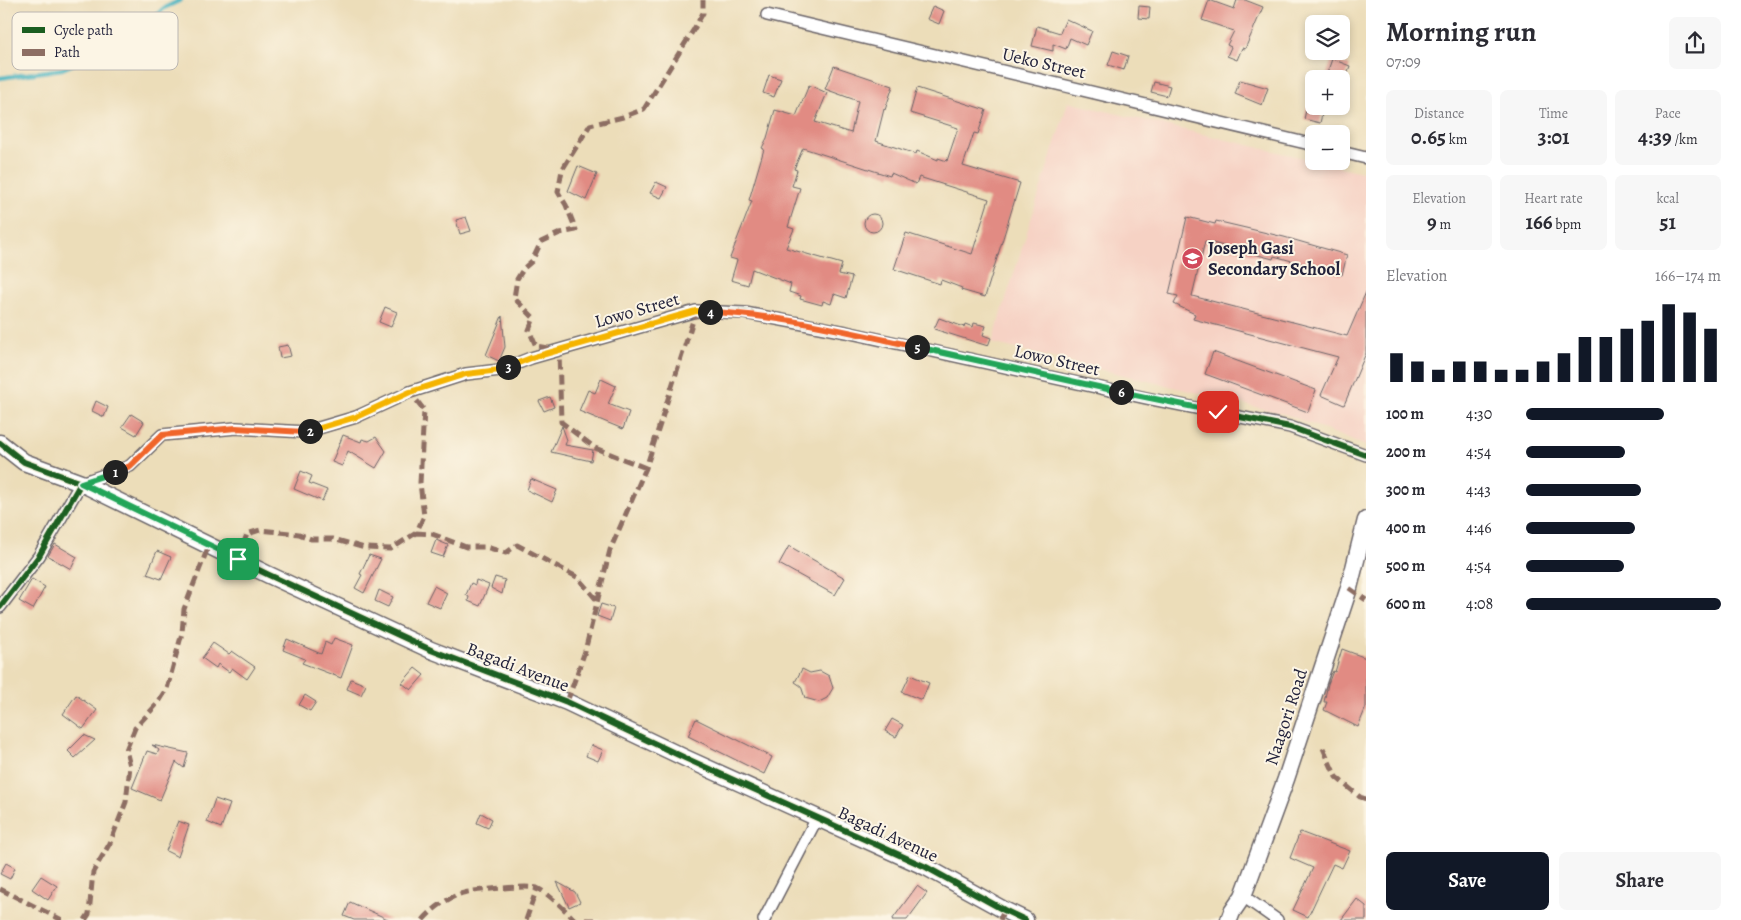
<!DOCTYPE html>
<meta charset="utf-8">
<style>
:root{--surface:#fff;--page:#f7f7f7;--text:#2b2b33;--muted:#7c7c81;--accent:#111827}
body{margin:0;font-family:Alegreya,serif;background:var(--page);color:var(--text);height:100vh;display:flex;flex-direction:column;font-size:19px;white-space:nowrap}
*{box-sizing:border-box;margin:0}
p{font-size:16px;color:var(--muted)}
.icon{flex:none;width:28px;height:28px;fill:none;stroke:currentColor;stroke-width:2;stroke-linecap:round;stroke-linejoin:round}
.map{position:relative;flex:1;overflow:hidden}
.drawer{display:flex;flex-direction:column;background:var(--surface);width:375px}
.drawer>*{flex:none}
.tools{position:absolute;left:1305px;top:15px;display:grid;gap:10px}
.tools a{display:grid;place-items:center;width:45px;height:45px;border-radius:8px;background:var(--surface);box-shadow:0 2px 8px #0003;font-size:25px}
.pin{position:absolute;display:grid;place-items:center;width:42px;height:42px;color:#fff;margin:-21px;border-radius:10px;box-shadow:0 2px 8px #0006}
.km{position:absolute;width:25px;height:25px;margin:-12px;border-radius:50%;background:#222;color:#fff;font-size:14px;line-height:25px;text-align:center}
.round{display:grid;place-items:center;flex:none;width:52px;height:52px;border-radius:8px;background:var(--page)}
.overview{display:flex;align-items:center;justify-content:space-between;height:85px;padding:0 20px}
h1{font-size:28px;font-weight:700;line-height:38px}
.metrics{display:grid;grid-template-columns:repeat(3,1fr);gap:8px;height:85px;padding:5px 20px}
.metrics div{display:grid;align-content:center;border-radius:8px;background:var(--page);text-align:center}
.metrics b{font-size:21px;font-weight:700}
.metrics small{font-size:14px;font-weight:400}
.metrics p{font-size:14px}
.chart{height:140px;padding:10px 20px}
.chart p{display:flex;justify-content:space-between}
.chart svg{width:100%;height:90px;margin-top:5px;stroke:var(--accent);stroke-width:6}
.cta{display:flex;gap:10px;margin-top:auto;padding:10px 20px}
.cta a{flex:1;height:58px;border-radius:8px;background:var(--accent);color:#fff;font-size:20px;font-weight:700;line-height:58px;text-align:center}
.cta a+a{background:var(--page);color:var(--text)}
ul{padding:0 20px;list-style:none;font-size:16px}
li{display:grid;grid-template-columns:80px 60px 1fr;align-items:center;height:38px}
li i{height:12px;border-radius:6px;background:var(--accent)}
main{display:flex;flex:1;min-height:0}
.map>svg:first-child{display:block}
.built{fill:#f6d2c4}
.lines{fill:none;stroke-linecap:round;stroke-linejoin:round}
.stream{stroke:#42b0be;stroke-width:4.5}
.building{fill:#e18b83}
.street-casing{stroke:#696367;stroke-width:14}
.secondary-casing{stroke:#696367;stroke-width:19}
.street{stroke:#fff;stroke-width:11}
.secondary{stroke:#fff;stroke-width:16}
.quiet{stroke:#8d6e63;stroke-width:5;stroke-dasharray:10 5;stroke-linecap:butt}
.cycleway-casing{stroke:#fcf5e5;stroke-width:9}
.cycleway{stroke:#1b5e20;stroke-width:6}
.split-1-casing{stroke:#fff;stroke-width:10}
.split-2-casing{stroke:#fff;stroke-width:10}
.split-3-casing{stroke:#fff;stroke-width:10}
.split-4-casing{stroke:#fff;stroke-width:10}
.split-5-casing{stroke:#fff;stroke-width:10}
.split-6-casing{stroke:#fff;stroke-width:10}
.split-7-casing{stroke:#fff;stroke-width:10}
.split-1{stroke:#22a559;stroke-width:6}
.split-2{stroke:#f0652b;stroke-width:6}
.split-3{stroke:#f5b400;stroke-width:6}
.split-4{stroke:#f5b400;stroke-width:6}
.split-5{stroke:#f0652b;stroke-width:6}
.split-6{stroke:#22a559;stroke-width:6}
.split-7{stroke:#22a559;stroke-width:6}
.labels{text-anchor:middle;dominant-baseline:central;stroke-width:4;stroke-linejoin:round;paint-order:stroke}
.street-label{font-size:18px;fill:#22223b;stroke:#fcf5e5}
.poi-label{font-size:18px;font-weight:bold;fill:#22223b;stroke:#fcf5e5;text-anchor:start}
.key{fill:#fcf5e5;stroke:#bbb6b2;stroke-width:1}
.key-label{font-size:14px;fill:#22223b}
</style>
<main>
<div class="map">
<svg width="1366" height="920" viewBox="0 0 1366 920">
<rect width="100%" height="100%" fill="#fcf5e5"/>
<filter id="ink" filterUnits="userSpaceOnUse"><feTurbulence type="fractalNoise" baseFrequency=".02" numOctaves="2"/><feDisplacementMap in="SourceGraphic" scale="10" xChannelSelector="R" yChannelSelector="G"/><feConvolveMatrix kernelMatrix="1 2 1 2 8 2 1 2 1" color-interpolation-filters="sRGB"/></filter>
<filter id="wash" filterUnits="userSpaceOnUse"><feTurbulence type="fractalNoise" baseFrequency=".0096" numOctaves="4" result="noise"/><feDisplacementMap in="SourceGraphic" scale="20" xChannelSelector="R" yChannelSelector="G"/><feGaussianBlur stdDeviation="1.12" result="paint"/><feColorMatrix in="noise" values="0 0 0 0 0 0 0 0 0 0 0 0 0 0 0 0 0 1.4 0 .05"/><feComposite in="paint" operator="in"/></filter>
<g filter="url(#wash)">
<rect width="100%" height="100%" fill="#ecddb9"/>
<!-- built -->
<path class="built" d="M1068,102L1366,173V446L1288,415L992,343Z"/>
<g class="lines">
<!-- stream -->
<path class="stream" d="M0,78L62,69L78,62L152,19L164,8L181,0"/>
</g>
<g id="blocks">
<!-- building -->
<path class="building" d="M1209,0L1234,9L1237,0H1245L1263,7L1245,49L1242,48L1237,60L1227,56L1231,47L1227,45L1234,31L1202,20Z
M933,6L944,11L939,24L927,19Z
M1139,6L1150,7L1149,19L1138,18Z
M1066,19L1092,31L1086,45L1070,38L1066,49L1053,44V51L1032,46L1037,26L1060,33Z
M1113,51L1128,56L1124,70L1108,65Z
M1332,59L1350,66L1344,82L1341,81V79H1325Z
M834,66L893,86L885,110L884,109L876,141L916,154L917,151L938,160V158L947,161L958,128L910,113L917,88L986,110L978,134L974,133L963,166L1020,183L985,297L961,290L962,288L941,280L940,284L894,269L906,233L972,254L989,199L919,177L916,184L891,173L890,176L803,148L794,169L797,170L792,186L800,188L788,227L794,229L786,248L842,264L839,274L852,277L846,298L834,294L831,304L823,301L822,305L800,299L801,296L789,292L791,284L752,269L748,285L731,280L737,260L730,258L752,201L749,200L764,149L762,148L767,138L775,110L796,116L809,85L827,93L815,122L851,133L858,101L825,89Z
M769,75L781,79L774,97L763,93Z
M1240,80L1268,88L1262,105L1235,94Z
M1154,82L1170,86L1167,96L1151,92Z
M1307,106H1324L1320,123L1304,119Z
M578,166L597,174L586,200L568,191Z
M656,182L667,187L661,198L650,193Z
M864 223a9 9 0 1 1 18 0a9 9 0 1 1-18 0Z
M466,217L471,231L460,234L456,220Z
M1187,217L1215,224L1216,221L1284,237L1347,255L1342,275L1274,256L1273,259L1205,241L1192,296L1347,336L1366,292V353L1344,405L1321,395L1338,357L1193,319L1195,314L1174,304L1178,296L1169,294Z
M385,307L397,312L391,327L379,322Z
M502,316L505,347L499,361L486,355Z
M939,318L964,327L965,324L973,327L974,323L986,326L983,335L991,338L988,346L934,329Z
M288,345L291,356L280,358L278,347Z
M1213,352L1316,390L1308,412L1205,374Z
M601,379L616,386L608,404L629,412L623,429L579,411L588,390L595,393Z
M550,397L554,407L544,411L539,401Z
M96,401L108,407L104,417L92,411Z
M131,414L144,422L136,435L122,427Z
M562,426L567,440L565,445L593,450L591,461L551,452Z
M343,435L361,442L362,439L369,441L376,437L386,451L376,468L348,451L342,466L332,462Z
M301,471L312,476L309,483L327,490L322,501L294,489Z
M531,479L557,490L552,502L527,490Z
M436,540L448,545L443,557L431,553Z
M55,544L77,557L71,569L48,556Z
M789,546L845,578L835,595L779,564Z
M157,551L171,557L161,579L147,574Z
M369,555L381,559L364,593L355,588L362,575L360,574Z
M495,577L505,580L502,594L491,588Z
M32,579L45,587L33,609L19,601Z
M476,580L489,585L480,606L468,601L469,597L466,595L471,583L475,585Z
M434,586L447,593L440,608L426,602Z
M379,590L393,597L388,607L375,601Z
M601,604L614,608L610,621L597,616Z
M334,638L353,645L341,678L302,663L305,659L283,650L287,639L321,654L325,642L331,645Z
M213,643L229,654L232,651L255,667L247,679L232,668L229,672L218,664L216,668L202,658Z
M1342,649L1366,658V707L1358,727L1324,710L1327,702H1324L1328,684L1333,671L1335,672Z
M415,668L424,675L411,690L402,683Z
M802,669L810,673L820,671L829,676L833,688L827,698L819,702L805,698L801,686L795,682Z
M910,675L929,683L922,700L902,692Z
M351,679L366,685L361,695L347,689Z
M76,695L97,710L83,729L63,714Z
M305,695L316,702L310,711L299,705Z
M696,719L772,757L764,774L688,736Z
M892,719L903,725L896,737L885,731Z
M84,735L95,740L75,758L68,751Z
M152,745L188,753L184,768L176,762L160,800L132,788L147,751L157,754L159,750Z
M591,745L603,750L598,761L586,756Z
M215,799L230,804L221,828L207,822Z
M481,813L492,819L488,828L477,823Z
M178,821L189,825L178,857L166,851Z
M1300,832L1350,851L1342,868L1333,864L1308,917L1293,910L1313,868L1290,858Z
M6,863L15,868L10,879L0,874Z
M41,876L57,886L48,900L32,889Z
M557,882L575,892L580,902L569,907Z
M917,886L927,893L907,920H892Z
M1357,899L1366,906V920H1341Z
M350,902L390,920H354L344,916Z"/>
</g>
</g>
<g filter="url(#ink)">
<use href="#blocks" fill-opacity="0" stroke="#696367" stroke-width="1"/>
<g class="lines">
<defs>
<path id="street" d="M767,15L1314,145
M1341,152L1366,158
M0,607L39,556L81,483L130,466L162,435L236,428L305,432L356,417L410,392L466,374L500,370L531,358L696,311L745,313L846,332L1146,398L1290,427L1366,455
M1243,896L1277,920
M764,920L817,818"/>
<path id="secondary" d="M0,443L24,462L81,483L269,575L431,650L567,702L685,758L926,867L1004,910L1025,920
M1229,920L1232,912L1243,896L1286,779L1349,588L1366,520"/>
</defs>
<!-- street casing -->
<use href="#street" class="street-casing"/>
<!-- secondary casing -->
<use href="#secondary" class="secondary-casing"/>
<!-- street -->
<use href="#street" class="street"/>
<!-- secondary -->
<use href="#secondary" class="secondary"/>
<!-- quiet -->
<path class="quiet" d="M646,468L595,448L561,422L559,350L536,346L529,330L534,318L514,298L517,279L524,268L532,261L541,242L560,233L576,230L566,205L558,192L562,170L590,125L623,117L644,109L694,29L703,13V0
M416,533L432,534L466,547H486L506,553L517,545L577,577L596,599
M238,559L247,534L260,530L299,534L311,539H333L365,548L391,549L416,533L424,516L420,483L424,410L410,392
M1349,588L1366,600
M567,702L585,651L610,550L646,468L696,311
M1323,748L1336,777L1360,797L1366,799
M0,889L62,920
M85,920L89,914L93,872L110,843L126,802L130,766L126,750L135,728L159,702L167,689L182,633L184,609L209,545
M423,920C431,910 448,898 460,894C470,890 527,885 537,888C547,892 567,912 575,920
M526,920L537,888
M585,920H600
M1000,920L1004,910"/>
<defs>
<path id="cycleway" d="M0,443L24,462L81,483L269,575L431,650L567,702L685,758L926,867L1004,910L1025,920
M0,607L39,556L81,483L130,466L162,435L236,428L305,432L356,417L410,392L466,374L500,370L531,358L696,311L745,313L846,332L1146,398L1290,427L1366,455"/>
</defs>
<!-- cycleway casing -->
<use href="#cycleway" class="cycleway-casing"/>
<!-- cycleway -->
<use href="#cycleway" class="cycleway"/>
</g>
</g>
<g class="lines" filter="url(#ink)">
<defs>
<path id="split-1" d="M115,472L81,483L238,559"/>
<path id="split-2" d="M115,472L130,466L162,435L236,428L304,432L310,431"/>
<path id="split-3" d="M310,431L356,417L410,392L466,374L500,370L508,367"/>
<path id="split-4" d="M508,367L531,358L696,311L710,312"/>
<path id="split-5" d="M710,312C780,315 849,332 917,347"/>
<path id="split-6" d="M917,347L1121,392"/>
<path id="split-7" d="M1121,392L1218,412"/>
</defs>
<!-- split-1 casing -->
<use href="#split-1" class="split-1-casing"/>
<!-- split-2 casing -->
<use href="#split-2" class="split-2-casing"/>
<!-- split-3 casing -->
<use href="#split-3" class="split-3-casing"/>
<!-- split-4 casing -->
<use href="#split-4" class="split-4-casing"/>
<!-- split-5 casing -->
<use href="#split-5" class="split-5-casing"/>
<!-- split-6 casing -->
<use href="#split-6" class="split-6-casing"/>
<!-- split-7 casing -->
<use href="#split-7" class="split-7-casing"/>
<!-- split-1 -->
<use href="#split-1" class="split-1"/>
<!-- split-2 -->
<use href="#split-2" class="split-2"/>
<!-- split-3 -->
<use href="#split-3" class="split-3"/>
<!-- split-4 -->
<use href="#split-4" class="split-4"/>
<!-- split-5 -->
<use href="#split-5" class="split-5"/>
<!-- split-6 -->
<use href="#split-6" class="split-6"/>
<!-- split-7 -->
<use href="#split-7" class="split-7"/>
</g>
<!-- icons -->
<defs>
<symbol id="school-disc" viewBox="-11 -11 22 22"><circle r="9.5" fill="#d1495b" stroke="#fcf5e5"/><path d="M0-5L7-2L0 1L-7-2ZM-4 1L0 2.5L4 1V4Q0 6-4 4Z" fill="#fff"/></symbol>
</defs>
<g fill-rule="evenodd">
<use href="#school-disc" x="1180" y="246" width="25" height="25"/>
</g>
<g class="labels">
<!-- street labels -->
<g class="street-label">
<text transform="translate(1044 63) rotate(13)">Ueko Street</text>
<text transform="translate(637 310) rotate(-16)">Lowo Street</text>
<text transform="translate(1057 360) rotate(13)">Lowo Street</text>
<text transform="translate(518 667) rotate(21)">Bagadi Avenue</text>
<text transform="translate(1286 717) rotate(-72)">Naagori Road</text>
<text transform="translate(888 834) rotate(25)">Bagadi Avenue</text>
</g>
<!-- poi labels -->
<g class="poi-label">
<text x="1208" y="248">Joseph Gasi<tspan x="1208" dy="21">Secondary School</tspan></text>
</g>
</g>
<!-- legend -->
<rect x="12" y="12" width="166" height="58" rx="8" class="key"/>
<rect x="22" y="27" width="23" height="6" fill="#1b5e20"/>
<rect x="22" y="49" width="23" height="7" fill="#8d6e63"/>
<g class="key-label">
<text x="54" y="35">Cycle path</text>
<text x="54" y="57">Path</text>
</g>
</svg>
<div class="tools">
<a><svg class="icon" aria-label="layers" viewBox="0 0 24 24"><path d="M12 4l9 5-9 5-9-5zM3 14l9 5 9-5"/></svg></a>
<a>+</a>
<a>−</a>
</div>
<div class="pin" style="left:238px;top:559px;background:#1e9e55"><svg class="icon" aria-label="arrive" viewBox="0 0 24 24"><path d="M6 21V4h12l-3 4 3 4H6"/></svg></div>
<div class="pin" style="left:1218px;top:412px;background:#d93025"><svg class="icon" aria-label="check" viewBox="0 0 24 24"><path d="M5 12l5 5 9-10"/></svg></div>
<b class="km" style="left:115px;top:472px">1</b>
<b class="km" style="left:310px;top:431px">2</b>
<b class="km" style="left:508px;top:367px">3</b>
<b class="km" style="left:710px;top:312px">4</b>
<b class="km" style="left:917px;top:347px">5</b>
<b class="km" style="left:1121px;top:392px">6</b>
</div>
<section class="drawer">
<div class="overview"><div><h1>Morning run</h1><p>07:09</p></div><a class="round"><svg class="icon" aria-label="share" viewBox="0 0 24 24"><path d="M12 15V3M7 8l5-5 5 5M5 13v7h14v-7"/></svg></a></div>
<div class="metrics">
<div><p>Distance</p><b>0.65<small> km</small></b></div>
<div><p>Time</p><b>3:01</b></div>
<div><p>Pace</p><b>4:39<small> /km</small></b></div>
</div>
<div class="metrics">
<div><p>Elevation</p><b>9<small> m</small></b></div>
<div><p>Heart rate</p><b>166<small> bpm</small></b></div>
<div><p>kcal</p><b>51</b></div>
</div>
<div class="chart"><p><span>Elevation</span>166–174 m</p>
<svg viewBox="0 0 160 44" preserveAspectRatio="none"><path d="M5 44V30M15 44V34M25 44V38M35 44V34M45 44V34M55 44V38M65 44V38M75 44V34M85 44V30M95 44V22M105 44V22M115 44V18M125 44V14M135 44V6M145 44V10M155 44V18"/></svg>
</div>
<ul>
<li><b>100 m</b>4:30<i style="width:71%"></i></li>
<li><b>200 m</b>4:54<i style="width:51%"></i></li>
<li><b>300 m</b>4:43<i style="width:59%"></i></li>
<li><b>400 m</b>4:46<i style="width:56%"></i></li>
<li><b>500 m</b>4:54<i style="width:50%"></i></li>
<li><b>600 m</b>4:08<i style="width:100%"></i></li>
</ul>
<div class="cta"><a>Save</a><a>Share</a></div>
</section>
</main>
